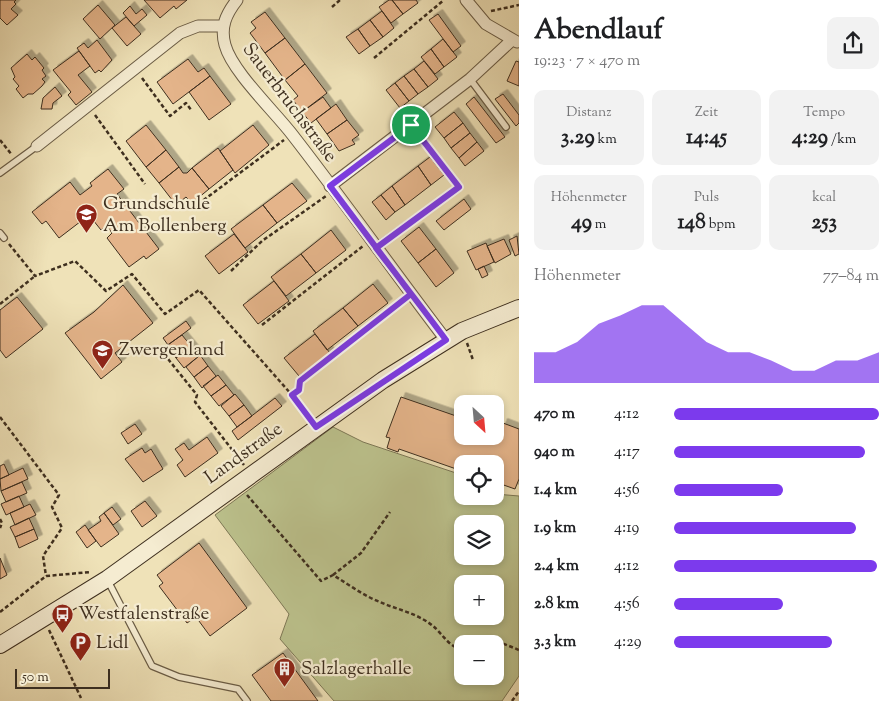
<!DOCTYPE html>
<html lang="de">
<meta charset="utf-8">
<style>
:root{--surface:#fff;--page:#f2f2f2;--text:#202124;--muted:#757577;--accent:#7c3aed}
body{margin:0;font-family:"Sorts Mill Goudy",serif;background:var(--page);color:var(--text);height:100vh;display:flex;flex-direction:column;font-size:19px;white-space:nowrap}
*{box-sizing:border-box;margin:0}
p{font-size:16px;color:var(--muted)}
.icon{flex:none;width:28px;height:28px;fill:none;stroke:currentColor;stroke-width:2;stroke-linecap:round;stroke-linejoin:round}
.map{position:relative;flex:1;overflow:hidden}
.drawer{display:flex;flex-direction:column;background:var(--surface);width:375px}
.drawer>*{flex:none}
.needle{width:32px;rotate:154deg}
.fabs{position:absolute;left:454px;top:395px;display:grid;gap:10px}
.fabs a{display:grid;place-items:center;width:50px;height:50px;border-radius:10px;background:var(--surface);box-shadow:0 2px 8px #0003;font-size:25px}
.scale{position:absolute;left:15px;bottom:12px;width:95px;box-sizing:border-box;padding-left:5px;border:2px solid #3e2f1f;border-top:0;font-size:14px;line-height:18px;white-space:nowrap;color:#3e2f1f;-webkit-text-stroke:4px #f5ecd1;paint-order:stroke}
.pin{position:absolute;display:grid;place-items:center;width:42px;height:42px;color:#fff;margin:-21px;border:2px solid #fff;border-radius:50%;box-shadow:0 1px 5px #0007}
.round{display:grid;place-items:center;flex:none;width:52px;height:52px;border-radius:10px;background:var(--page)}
.headline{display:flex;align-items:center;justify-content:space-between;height:85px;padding:0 15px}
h1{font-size:28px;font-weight:800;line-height:38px}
.figures{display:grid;grid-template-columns:repeat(3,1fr);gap:8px;height:85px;padding:5px 15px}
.figures div{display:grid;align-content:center;border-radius:10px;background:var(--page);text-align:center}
.figures b{font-size:21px;font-weight:800}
.figures small{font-size:14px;font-weight:400}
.figures p{font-size:14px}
.chart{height:140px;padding:10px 15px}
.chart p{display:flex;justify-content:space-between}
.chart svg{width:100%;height:90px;margin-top:5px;fill:var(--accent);opacity:.7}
ul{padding:0 15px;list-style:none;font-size:16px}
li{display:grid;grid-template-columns:80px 60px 1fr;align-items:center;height:38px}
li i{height:12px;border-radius:6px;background:var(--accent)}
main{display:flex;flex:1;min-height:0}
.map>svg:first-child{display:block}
.green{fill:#bcc28d;stroke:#7d7856;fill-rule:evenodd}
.building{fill:#e4b48a;stroke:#3e2f1f;filter:url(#shadow)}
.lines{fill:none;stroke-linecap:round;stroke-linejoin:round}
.lane-casing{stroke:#6a5c45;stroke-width:8}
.street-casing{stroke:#6a5c45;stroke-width:13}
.secondary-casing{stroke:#3e2f1f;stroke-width:18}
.path{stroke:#3e2f1f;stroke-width:2.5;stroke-dasharray:4 2.5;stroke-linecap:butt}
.lane{stroke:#f5ecd1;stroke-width:5.5}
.street{stroke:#f5ecd1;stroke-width:11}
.secondary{stroke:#f5ecd1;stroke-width:16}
.route-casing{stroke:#fff;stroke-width:10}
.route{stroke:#7c3aed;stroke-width:6}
.labels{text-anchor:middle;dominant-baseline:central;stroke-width:4.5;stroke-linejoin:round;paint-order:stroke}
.street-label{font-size:19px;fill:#3e2f1f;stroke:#f5ecd1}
.poi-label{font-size:19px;fill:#3e2f1f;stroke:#f5ecd1;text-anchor:start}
</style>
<main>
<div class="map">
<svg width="519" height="701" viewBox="0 0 519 701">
<defs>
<filter id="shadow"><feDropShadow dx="4.5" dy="-4.5" stdDeviation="0" flood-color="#0004"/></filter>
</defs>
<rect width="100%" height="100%" fill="#efe2b8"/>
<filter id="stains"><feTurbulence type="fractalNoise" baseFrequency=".004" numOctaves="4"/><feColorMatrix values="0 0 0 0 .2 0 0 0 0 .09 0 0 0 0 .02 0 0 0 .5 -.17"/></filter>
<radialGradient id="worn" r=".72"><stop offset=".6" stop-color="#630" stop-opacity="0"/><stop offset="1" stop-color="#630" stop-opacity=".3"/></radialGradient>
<!-- green -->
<path class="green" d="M333,427L363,442L462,475V496H495V494L519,496V676L502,701H334L280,639L289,614L215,515ZM462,524H495V556H462ZM462,584H495V616H462ZM462,644H495V676H462Z"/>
<!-- building -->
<path class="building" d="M0,0H16L14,2L16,4L11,9L18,15L7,25L0,18Z
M144,0H187L176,9L174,6L160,18Z
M389,0H392L403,14L391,23L379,7Z
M392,0H416L418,3L403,14Z
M98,5L115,25L100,39L83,19Z
M130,6L136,14L142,9L147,15L134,26L123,13Z
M382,11L394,28L383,37L370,20Z
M265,12L285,38L265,53L250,33L256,28L251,22Z
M438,14L461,46L453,52L429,20Z
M126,17L141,34L127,46L112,28Z
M370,20L383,37L370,46L358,29Z
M358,29L370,46L359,54L346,37Z
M285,38L305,64L285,80L265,53Z
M443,39L457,57L444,67L431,49Z
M97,40L112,60L101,72L99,70L95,73L77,48L84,43L88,48Z
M431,49L444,67L435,74L421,57Z
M79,51L90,66L78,75L92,92L76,105L68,95L71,92L53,70Z
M27,54L32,60L35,57L44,68L42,70L46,76L42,79L45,82L42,86L33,94H28L23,98L16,89L19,86L13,79L15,77L11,68Z
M188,59L198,72L204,68L210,76L173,104L157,82Z
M424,61L438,79L428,87L414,69Z
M516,61L519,62V86L507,81Z
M305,64L327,93L302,112L293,100L298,96L285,80Z
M414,69L428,87L418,94L404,76Z
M210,76L231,104L209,120L189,92Z
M404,76L418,94L409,101L395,83Z
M395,83L409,101L400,108L386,90Z
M55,87L62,96L53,103L52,109H41L43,98Z
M503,94L519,115V123L516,126L495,99Z
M323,97L331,108L311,123L302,112Z
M474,97L505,137L496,143L466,104Z
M336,104L347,120L327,134L316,119Z
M454,112L463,123L444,138L435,127Z
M347,120L359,135L352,140L355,144L339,151L327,134Z
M463,123L470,133L451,148L444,138Z
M146,125L166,150L146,167L126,141Z
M253,125L269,145L235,173L220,151Z
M470,133L477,142L459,158L451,148Z
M477,142L484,151L465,166L459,158Z
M218,148L233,170L209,189L192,168Z
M166,150L179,167L159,183L146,167Z
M430,157L444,175L431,185L418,166Z
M418,166L431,185L405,205L392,186Z
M179,167L183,173H187L192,168L209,189L192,203L186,197L176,205L159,183Z
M108,169L124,189L117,194L159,249L146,259L144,256L129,267L107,238L112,233L107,226L101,230L89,215L59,238L46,221L42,224L32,212L70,182L80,195L92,186L90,183Z
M292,183L307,201L277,223L263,205Z
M392,186L405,205L395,212L381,195Z
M381,195L395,212L386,220L372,202Z
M464,199L471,209L444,230L436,221Z
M263,205L277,223L245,248L231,229Z
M419,227L436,249L418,263L401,241Z
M331,230L346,250L316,273L301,254Z
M234,234L248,252L219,274L205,256Z
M517,236L519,254L515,256L509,240Z
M504,239L511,254L495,263L487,246Z
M486,243L494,262L476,270L467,251Z
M436,249L454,273L436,287L418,263Z
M301,254L316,273L286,296L271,277Z
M484,266L488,275L482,278L478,269Z
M274,281L289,301L258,324L243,305Z
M373,284L388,303L358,326L343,308Z
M123,285L153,323L115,353L122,362L101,379L65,333L94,312Z
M17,297L43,329L6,358L0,350V310Z
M343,308L358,326L327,350L313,331Z
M186,321L191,328L168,345L163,338Z
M315,334L330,353L299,376L284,358Z
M182,335L191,346L176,358L166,346Z
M191,346L199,356L184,368L176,358Z
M200,355L208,366L194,377L186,367Z
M208,366L216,376L202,388L194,377Z
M218,375L226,385L211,396L203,386Z
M226,385L234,395L219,406L211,396Z
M235,394L244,405L229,416L221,406Z
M401,397L462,418V436H495V429L500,431L503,423L519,429V479L515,489L495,482V464H462V471L399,449L398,452L387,448L390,438L386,437Z
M275,398L282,406L238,440L232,431Z
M244,405L252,416L237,427L229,416Z
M135,424L142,434L128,444L121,433Z
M207,437L218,453L185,477L177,465L183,460L175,449L184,443L189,450Z
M142,448L145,453L151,449L163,469L143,482L125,459Z
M4,464L9,475L0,479V466Z
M23,468L28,479L1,491L0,479Z
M22,482L27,493L6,502L1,491Z
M19,496L24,507L6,515L1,504Z
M145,501L157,516L142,527L131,511Z
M30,504L36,515L15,525L10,513Z
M112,507L121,519L113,525L104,513Z
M104,513L119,534L101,547L88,530L101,521L99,517Z
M29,518L34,529L15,537L10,527Z
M85,525L96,541L87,548L76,532Z
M34,529L38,539L19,548L15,537Z
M199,543L247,608L210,636L196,617L187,623L159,586L163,583L157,575Z
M0,558L7,575L0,579Z
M283,653L318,701H271L252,675Z"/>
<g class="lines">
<defs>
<path id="lane" d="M470,79L506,127
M0,173L37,146
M0,233L4,238
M376,247L459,187
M108,581L152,666L179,677L238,689L247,701"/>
<path id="street" d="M237,0C226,14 220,27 225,45C232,71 273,110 291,133C344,201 394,272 446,340
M466,0L486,24L517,42
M37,146L180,33L198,26H223
M330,186L470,79L512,40"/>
<path id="secondary" d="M0,645L107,579L383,380L462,331L519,308"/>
</defs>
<!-- lane casing -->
<use href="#lane" class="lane-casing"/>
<!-- street casing -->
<use href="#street" class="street-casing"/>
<!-- secondary casing -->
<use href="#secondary" class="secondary-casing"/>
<!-- path -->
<path class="path" d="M332,7L340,0
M491,11L519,5
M374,58L444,0
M142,78L170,116L186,103L192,111
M95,115L145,184
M417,132L455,181
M0,140L12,155
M193,208L284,140
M9,244L35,276L75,261L106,291L132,274L165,314L199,290L292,395L309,418
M231,271L262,241L326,196
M0,304L35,276
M262,325L363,246
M467,343L473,360
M164,354L197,395L195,402L244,465
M292,395L299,390L300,381L403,300
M0,417L59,495L52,507L62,528L43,556L46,576
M247,495L321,581L333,575C348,584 364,596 380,602C398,610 417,613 433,626C442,633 450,649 462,648
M0,519L2,523L0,528
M333,575L361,553L390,512
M0,612L46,576L91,572
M49,630L81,698
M479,644L492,639L519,650
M512,701L519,691"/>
<!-- lane -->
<use href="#lane" class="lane"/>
<!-- street -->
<use href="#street" class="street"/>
<!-- secondary -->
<use href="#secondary" class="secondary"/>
</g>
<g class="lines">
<defs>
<path id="route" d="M411,125L330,186L411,294L300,381L299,390L292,395L316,427L446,340C423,309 399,278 376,248L459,187L411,125"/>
</defs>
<!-- route casing -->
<use href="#route" class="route-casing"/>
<!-- route -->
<use href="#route" class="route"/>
</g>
<!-- icons -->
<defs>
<symbol id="school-pin" viewBox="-11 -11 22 30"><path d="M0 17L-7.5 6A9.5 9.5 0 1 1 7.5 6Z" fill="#8f2418" stroke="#f5ecd1"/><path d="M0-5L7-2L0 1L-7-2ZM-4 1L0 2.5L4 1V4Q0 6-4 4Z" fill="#fff"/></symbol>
<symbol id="bus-pin" viewBox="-11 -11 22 30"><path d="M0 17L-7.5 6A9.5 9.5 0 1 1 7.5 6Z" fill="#8f2418" stroke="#f5ecd1"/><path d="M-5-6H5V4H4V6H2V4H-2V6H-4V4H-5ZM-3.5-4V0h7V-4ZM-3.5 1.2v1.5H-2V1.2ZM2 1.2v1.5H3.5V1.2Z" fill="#fff"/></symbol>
<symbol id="parking-pin" viewBox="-11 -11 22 30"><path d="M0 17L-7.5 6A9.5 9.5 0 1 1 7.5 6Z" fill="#8f2418" stroke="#f5ecd1"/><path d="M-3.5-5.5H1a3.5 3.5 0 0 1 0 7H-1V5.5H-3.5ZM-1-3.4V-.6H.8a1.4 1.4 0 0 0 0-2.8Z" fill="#fff"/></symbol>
<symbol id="building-pin" viewBox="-11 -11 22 30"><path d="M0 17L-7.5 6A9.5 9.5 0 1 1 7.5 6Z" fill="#8f2418" stroke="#f5ecd1"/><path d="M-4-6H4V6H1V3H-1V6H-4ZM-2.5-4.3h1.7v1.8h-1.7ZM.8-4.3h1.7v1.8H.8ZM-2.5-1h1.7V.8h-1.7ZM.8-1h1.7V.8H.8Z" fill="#fff"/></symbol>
</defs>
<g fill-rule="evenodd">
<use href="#school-pin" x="74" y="202" width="25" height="34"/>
<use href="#school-pin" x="90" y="338" width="25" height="34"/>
<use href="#bus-pin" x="50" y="602" width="25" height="34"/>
<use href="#parking-pin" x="68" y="630" width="25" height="34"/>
<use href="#building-pin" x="272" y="656" width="25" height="34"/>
</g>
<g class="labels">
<!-- street labels -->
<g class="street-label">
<text transform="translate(289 103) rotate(53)">Sauerbruchstraße</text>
<text transform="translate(244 454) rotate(-36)">Landstraße</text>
</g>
<!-- poi labels -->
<g class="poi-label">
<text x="103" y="204">Grundschule<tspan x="103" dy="22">Am Bollenberg</tspan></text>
<text x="119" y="350">Zwergenland</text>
<text x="78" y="614">Westfalenstraße</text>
<text x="96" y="643">Lidl</text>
<text x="301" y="669">Salzlagerhalle</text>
</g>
</g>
<rect width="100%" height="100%" filter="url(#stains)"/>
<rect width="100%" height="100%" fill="url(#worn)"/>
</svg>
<div class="fabs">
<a><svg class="needle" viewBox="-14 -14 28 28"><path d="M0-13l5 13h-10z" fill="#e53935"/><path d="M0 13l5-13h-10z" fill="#757577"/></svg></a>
<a><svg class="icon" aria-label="locate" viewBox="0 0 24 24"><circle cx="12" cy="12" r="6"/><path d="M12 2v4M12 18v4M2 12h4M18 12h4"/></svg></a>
<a><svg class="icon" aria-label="layers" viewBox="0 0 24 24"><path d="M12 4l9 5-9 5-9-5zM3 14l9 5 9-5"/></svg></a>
<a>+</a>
<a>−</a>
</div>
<div class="scale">50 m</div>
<div class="pin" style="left:411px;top:125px;background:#1e9e55"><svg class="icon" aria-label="arrive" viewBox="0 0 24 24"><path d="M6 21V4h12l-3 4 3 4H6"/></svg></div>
</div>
<section class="drawer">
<div class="headline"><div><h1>Abendlauf</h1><p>19:23 · 7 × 470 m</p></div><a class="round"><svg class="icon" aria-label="share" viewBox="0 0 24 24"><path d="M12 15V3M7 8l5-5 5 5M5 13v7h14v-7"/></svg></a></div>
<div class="figures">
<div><p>Distanz</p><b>3.29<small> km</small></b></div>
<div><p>Zeit</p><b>14:45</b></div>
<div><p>Tempo</p><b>4:29<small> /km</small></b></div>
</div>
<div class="figures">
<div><p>Höhenmeter</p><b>49<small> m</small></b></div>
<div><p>Puls</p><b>148<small> bpm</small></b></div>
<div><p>kcal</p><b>253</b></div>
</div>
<div class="chart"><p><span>Höhenmeter</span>77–84 m</p>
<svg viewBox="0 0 160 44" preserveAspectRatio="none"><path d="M0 44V29L10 29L20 24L30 15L40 11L50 6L60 6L70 15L80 24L90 29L100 29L110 33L120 38L130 38L140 33L150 33L160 29V44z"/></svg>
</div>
<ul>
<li><b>470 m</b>4:12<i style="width:100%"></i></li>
<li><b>940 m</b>4:17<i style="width:93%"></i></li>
<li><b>1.4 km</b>4:56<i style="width:53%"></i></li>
<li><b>1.9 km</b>4:19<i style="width:89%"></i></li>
<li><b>2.4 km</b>4:12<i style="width:99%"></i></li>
<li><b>2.8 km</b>4:56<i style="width:53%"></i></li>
<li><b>3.3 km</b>4:29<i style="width:77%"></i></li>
</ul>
</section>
</main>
